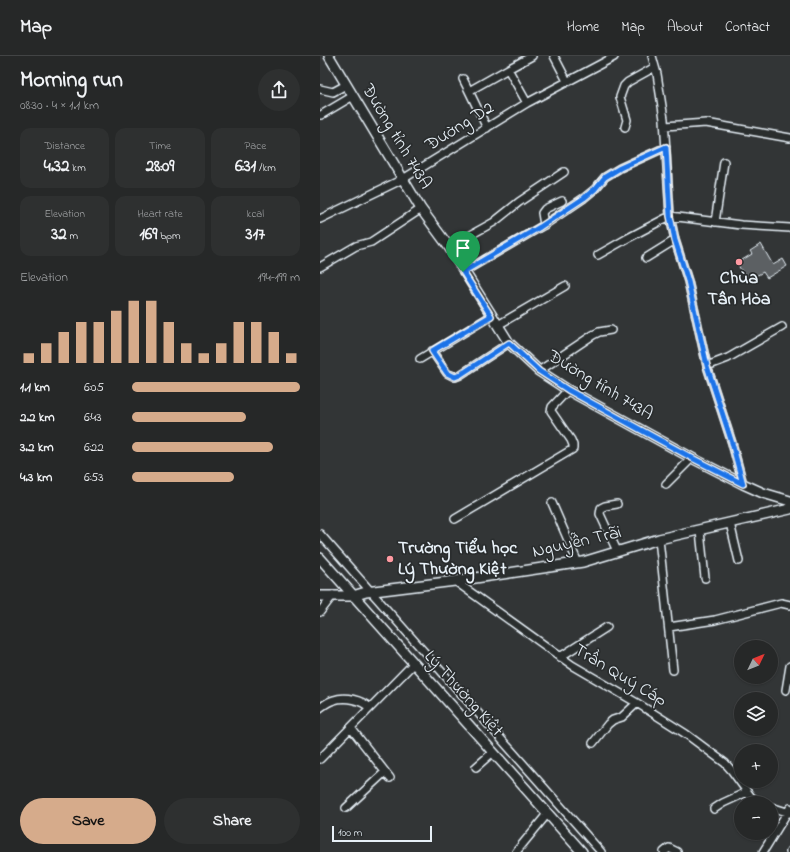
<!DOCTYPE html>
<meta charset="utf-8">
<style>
:root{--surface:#262828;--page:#2e3030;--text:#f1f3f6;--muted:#a4a6a8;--line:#424445;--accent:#d6ab8b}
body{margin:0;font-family:"Indie Flower",sans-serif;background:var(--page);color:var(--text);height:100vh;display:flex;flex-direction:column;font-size:15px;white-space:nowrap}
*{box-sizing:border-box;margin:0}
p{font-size:13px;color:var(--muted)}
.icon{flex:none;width:22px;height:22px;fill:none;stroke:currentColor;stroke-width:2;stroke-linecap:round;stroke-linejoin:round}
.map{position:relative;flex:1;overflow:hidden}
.side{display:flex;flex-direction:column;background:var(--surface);width:320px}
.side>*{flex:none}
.needle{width:26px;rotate:47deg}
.fabs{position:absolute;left:414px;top:584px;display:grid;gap:8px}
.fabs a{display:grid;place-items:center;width:44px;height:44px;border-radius:50%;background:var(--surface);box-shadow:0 1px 3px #0004,0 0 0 1px var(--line);font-size:20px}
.scale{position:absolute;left:12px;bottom:10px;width:100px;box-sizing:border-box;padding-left:4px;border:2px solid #e8f1f8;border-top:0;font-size:11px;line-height:14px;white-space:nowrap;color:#e8f1f8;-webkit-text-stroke:3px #2a2d2e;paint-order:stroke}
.pin{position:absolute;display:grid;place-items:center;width:34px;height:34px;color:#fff;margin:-41px -17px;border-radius:50% 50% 50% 0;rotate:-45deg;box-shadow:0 0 4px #0007}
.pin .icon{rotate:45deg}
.round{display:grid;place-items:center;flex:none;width:42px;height:42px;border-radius:21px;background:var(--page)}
.overview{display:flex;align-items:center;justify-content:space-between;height:68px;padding:0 20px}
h1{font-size:22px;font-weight:700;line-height:30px}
.figures{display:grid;grid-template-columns:repeat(3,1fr);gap:6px;height:68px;padding:4px 20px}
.figures div{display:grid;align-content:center;border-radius:10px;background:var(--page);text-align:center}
.figures b{font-size:17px;font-weight:700}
.figures small{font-size:11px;font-weight:400}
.figures p{font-size:11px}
.chart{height:112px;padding:8px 20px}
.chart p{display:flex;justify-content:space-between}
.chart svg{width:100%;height:72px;margin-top:4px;stroke:var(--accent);stroke-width:6}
.button{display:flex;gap:8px;margin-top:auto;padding:8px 20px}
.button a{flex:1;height:46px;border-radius:24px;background:var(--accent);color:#111;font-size:16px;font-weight:700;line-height:46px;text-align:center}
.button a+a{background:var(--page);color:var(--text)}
ul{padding:0 20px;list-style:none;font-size:13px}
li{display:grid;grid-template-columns:64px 48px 1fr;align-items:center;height:30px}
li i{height:10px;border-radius:5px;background:var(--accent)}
header{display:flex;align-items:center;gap:24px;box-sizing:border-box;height:56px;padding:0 20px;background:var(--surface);border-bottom:1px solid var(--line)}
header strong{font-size:19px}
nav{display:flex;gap:22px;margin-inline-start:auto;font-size:14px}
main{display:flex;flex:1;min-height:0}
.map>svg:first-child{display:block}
.building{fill:#5c6063;stroke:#e8f1f8}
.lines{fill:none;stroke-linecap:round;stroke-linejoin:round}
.street-casing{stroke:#e8f1f8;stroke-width:10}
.secondary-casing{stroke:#e8f1f8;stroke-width:12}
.street{stroke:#2a2d2e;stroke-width:7}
.secondary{stroke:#2a2d2e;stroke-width:9}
.route-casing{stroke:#fff;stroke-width:8}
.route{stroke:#1a73e8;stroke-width:5}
.poi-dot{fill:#ff9aa2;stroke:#2a2d2e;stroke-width:1.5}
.labels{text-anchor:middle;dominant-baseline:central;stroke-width:3.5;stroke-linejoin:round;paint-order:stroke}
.street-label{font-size:18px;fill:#e8f1f8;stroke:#2a2d2e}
.poi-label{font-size:18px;font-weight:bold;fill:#e8f1f8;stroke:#2a2d2e}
</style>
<header>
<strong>Map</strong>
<nav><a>Home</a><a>Map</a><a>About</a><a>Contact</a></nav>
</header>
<main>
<section class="side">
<div class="overview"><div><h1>Morning run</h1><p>08:30 · 4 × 1.1 km</p></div><a class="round"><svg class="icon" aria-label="share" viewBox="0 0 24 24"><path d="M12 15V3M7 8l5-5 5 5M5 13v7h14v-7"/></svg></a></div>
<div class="figures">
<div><p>Distance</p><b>4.32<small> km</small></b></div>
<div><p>Time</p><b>28:09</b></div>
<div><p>Pace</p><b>6:31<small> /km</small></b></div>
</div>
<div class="figures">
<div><p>Elevation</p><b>32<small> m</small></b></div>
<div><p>Heart rate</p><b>169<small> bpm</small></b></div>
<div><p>kcal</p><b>317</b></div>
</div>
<div class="chart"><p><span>Elevation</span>194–199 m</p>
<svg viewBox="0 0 160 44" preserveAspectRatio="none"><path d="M5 44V38M15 44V32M25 44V25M35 44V19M45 44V19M55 44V12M65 44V6M75 44V6M85 44V19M95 44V32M105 44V38M115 44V32M125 44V19M135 44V19M145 44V25M155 44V38"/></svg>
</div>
<ul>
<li><b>1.1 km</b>6:05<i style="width:100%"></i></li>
<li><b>2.2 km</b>6:43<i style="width:68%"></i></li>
<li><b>3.2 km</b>6:22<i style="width:84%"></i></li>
<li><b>4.3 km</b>6:53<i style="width:61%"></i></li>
</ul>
<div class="button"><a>Save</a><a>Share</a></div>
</section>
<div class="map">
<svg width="470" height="796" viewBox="0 0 470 796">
<rect width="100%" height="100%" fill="#323536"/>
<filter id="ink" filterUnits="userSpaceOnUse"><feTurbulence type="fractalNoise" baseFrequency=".025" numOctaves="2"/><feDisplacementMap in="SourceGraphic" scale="8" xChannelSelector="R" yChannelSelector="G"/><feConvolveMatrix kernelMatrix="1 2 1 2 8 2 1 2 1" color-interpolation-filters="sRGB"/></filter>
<g filter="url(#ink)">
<!-- building -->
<path class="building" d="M441,188L453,209L463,203L467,210L447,222L443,216L427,225L417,207L432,198L430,195Z"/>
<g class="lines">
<defs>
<path id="street" d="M234,0L247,25
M332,0L337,18L344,63L350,160L355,184L368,225L387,310L412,387L423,428
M188,13L212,0
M143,23L149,35
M0,33L13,36L26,29
M1,59L33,40
M345,70L386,67L470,82
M305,71L307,64L300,41L304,30L308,26L335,11
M167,72L149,35L188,13L207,47
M0,163L83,123L207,47L294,1
M395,166L404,106
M224,169L264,142L275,133L285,121L300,112L346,91
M129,191L174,166L199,146L244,116
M278,199L308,182L350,160L421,169L470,172
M326,202L355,184
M0,211L36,190L51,186L101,153
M143,216L224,169L222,157L225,153L242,145
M178,269L245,230
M112,295L127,317L135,321L140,319L189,287
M100,303L171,260
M387,310L408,302L462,271
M219,315L273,279L279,276L291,274
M346,428L372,402
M232,447L258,507
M297,448L285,450L281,452L280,458L297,495
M135,463L253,393V389L251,384L231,355L232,351L248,334
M410,467L419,505
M380,475L385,522
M0,478L281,796
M339,483L353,614
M135,525L252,609L317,647L366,678L405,707L412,715L431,741L441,747
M0,556L13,539
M349,571L395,564L461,547L470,549
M240,601L287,571
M466,634L470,610
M0,652C4,649 9,645 14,644C25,640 42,644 50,652
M31,672L70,722
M273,687L288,668L293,664L302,661L317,647
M0,703L94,607
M156,711L173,696
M451,751L470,757
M26,752L65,716
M394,753L403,747L427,736
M196,796L228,757
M344,796L349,792L357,796
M443,796L470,752
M470,796V795"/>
<path id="secondary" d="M9,0L101,153L129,191L189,287L219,315L248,334L372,402L423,428L443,437L470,445
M0,502L262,796
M0,540H33L46,536L135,525L263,506L339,483L470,453"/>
</defs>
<!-- street casing -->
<use href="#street" class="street-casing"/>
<!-- secondary casing -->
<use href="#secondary" class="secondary-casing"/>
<!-- street -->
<use href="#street" class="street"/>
<!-- secondary -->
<use href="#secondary" class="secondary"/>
</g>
</g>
<g class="lines" filter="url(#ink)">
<defs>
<path id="route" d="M346,91L350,160L355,184L368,225L387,310L412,387L423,428L372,402L248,334L219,315L189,287L140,319L135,321L127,317L112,295L171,260L143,216L220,171L264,142L275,133L285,121L300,112Z"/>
</defs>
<!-- route casing -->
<use href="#route" class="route-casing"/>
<!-- route -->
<use href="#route" class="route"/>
</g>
<!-- markers -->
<g class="poi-dot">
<circle cx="419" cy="206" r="4"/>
<circle cx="70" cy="503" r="4"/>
</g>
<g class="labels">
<!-- street labels -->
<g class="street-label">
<text transform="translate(140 71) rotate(-32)">Đường D2</text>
<text transform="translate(76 81) rotate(59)">Đường tỉnh 743A</text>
<text transform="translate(280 330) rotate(31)">Đường tỉnh 743A</text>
<text transform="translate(257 487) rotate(-13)">Nguyễn Trãi</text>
<text transform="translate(300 620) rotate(31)">Trần Quý Cáp</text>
<text transform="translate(143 638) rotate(48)">Lý Thường Kiệt</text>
</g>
<!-- poi labels -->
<g class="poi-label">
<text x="419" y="223">Chùa<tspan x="419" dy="21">Tân Hòa</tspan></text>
<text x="78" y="493" text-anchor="start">Trường Tiểu học<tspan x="78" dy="21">Lý Thường Kiệt</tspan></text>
</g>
</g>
</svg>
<div class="fabs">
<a><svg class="needle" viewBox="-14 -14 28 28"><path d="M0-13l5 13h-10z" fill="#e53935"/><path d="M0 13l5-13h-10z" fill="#a4a6a8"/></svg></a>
<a><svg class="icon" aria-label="layers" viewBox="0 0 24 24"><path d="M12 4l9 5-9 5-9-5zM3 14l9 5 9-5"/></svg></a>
<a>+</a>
<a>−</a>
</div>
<div class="scale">100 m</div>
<div class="pin" style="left:143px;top:216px;background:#1e9e55"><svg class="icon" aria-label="arrive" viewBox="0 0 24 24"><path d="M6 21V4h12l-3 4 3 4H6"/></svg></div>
</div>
</main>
